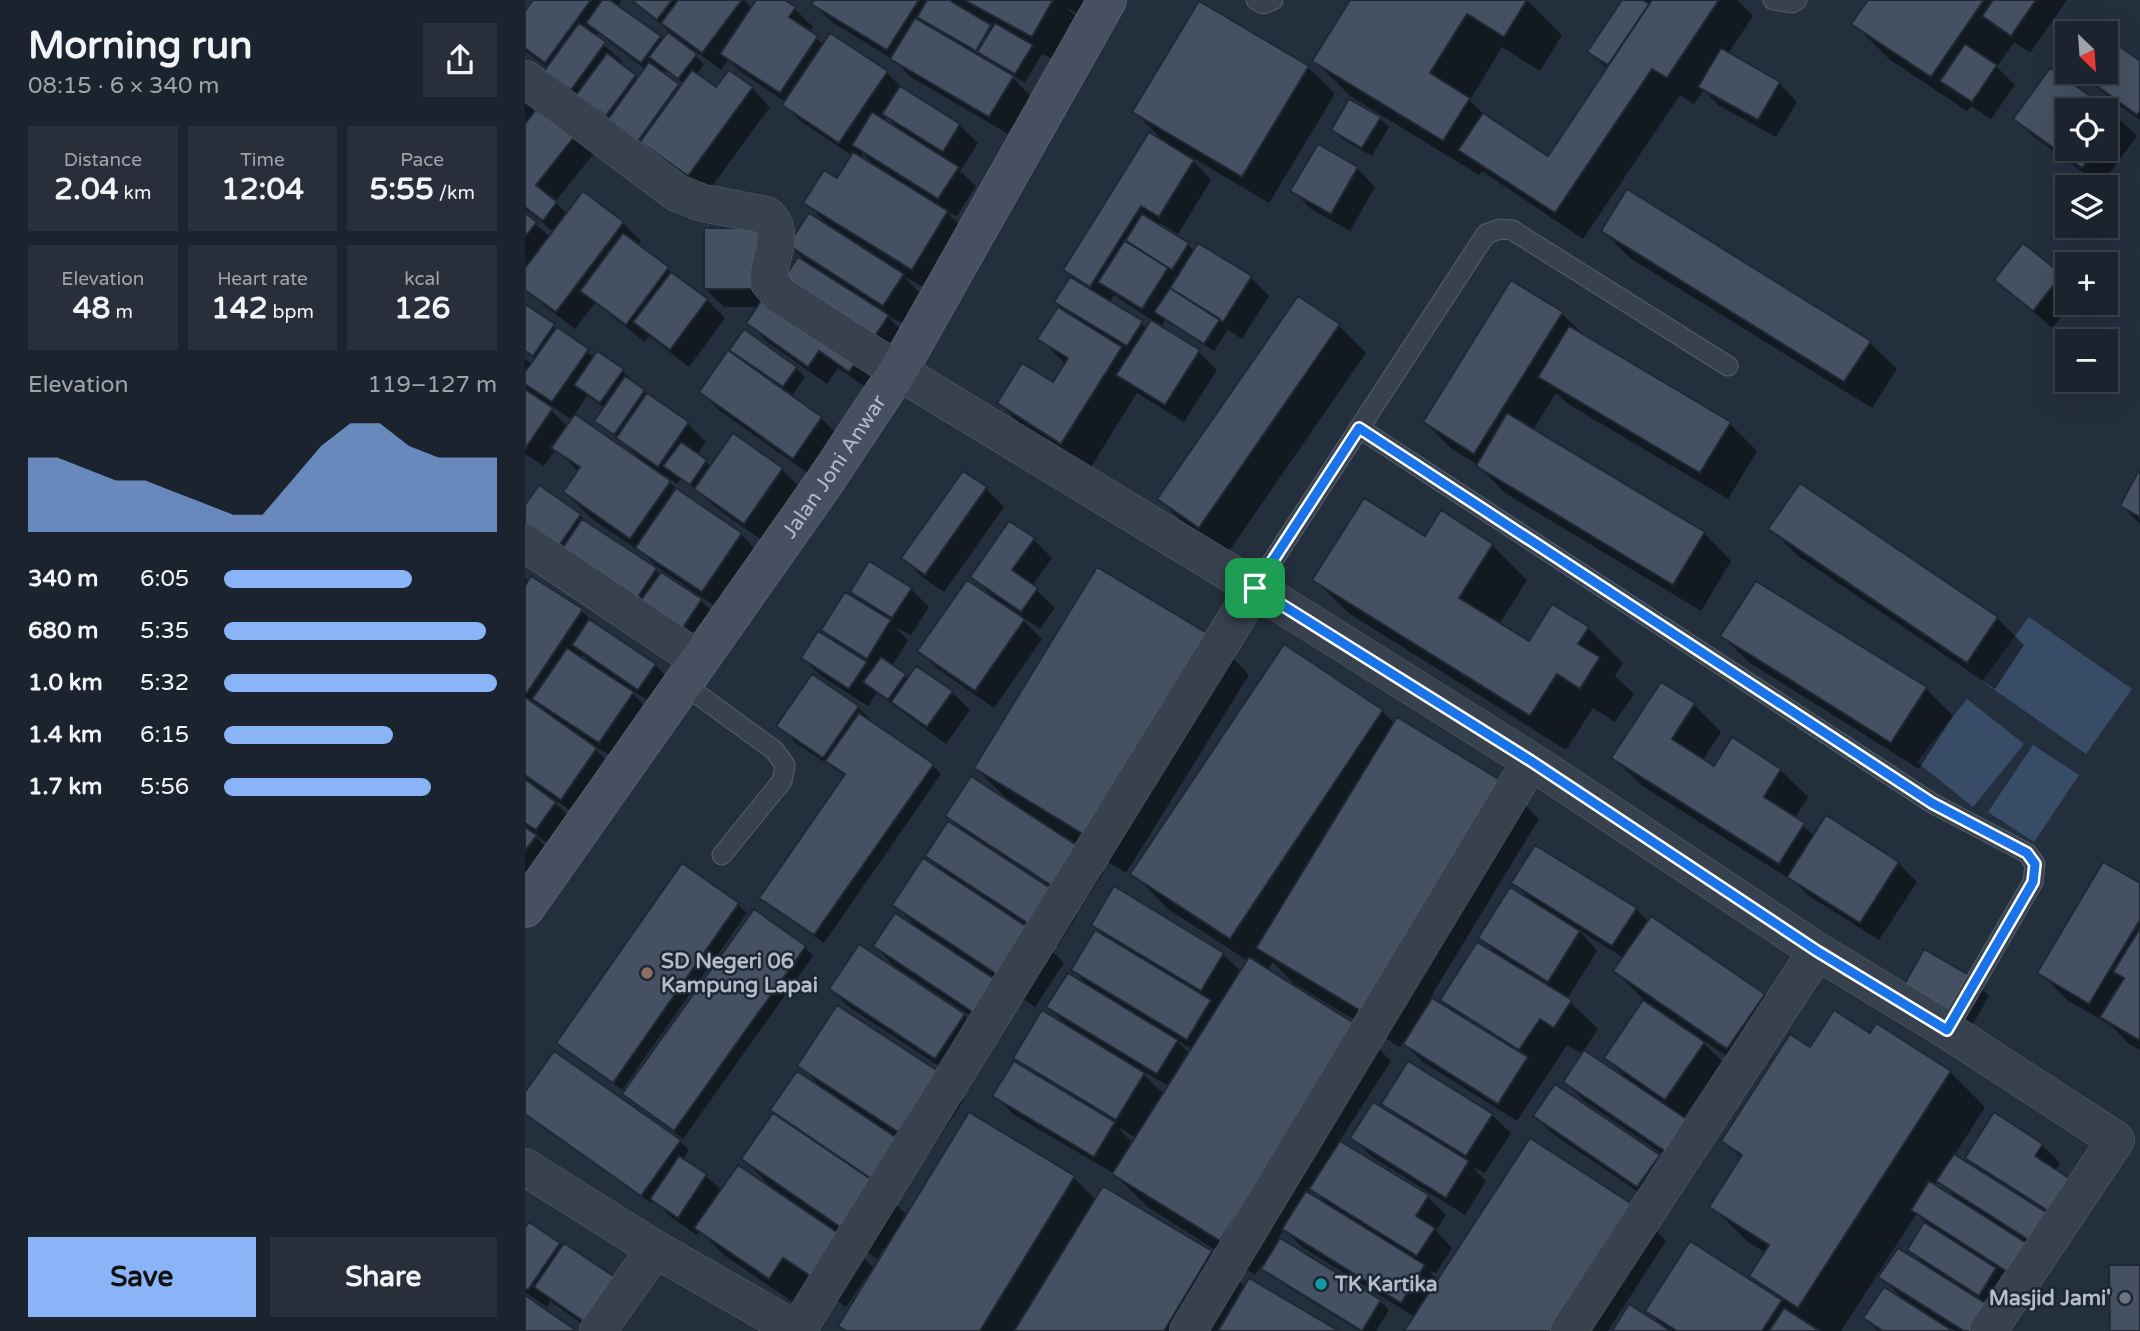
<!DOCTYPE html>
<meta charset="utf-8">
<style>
:root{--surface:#1b232e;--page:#282f3a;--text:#f1f3f6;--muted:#a0a4aa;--line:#39404a;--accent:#8ab4f8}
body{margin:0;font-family:"Varela Round",sans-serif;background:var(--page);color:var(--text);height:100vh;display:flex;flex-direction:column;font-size:26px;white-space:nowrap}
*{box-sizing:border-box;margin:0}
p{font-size:23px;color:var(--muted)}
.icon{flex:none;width:38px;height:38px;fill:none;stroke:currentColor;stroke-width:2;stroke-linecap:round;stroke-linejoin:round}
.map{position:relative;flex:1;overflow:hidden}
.side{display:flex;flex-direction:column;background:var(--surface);width:525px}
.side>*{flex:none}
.needle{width:46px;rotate:155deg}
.tools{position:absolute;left:1530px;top:21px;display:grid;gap:14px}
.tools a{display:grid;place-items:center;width:63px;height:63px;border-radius:0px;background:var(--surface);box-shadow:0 7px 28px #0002,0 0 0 2px var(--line);font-size:35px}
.pin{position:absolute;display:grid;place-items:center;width:60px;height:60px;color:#fff;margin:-30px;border-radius:14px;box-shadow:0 4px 10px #0006}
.round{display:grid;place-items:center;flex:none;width:74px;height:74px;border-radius:0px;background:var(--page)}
.head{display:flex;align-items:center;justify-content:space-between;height:119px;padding:0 28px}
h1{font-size:38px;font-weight:700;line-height:52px}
.metrics{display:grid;grid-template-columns:repeat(3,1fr);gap:10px;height:119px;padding:7px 28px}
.metrics div{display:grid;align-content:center;border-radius:0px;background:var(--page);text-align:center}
.metrics b{font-size:30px;font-weight:700}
.metrics small{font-size:19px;font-weight:400}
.metrics p{font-size:19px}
.chart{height:196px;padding:14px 28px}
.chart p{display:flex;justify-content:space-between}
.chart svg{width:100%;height:126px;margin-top:7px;fill:var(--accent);opacity:.7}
.action{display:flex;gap:14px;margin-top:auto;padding:14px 28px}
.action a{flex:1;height:80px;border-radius:0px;background:var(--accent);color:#111;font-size:28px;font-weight:700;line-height:80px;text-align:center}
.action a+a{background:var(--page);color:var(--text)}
ul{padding:0 28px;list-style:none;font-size:23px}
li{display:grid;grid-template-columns:112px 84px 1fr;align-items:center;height:52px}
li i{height:18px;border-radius:9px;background:var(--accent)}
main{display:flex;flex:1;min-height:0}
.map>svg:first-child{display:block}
.water{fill:#394c67}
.shadow{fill:#0007;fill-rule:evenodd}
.building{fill:#455162;stroke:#1f2835;stroke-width:2}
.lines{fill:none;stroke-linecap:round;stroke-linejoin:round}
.service-casing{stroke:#565f6c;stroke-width:21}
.minor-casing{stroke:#565f6c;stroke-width:38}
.secondary-casing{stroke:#565f6c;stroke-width:40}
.service{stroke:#38414e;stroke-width:19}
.minor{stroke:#38414e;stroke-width:37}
.secondary{stroke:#465061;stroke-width:38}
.route-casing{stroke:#fff;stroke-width:14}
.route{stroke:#1a73e8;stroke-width:9}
.education-dot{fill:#8d6e63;stroke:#1d2633;stroke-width:2.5}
.culture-dot{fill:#0f9aa8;stroke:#1d2633;stroke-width:2.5}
.worship-dot{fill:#6b7280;stroke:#1d2633;stroke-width:2.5}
.labels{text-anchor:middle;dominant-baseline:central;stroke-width:5;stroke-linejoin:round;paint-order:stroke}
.street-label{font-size:21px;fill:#b4bcc9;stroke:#1d2633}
.poi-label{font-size:21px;font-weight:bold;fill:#b4bcc9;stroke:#1d2633;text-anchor:start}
</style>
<main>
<section class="side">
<div class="head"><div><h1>Morning run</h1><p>08:15 · 6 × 340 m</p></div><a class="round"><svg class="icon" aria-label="share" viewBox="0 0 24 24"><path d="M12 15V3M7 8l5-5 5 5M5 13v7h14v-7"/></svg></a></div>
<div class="metrics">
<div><p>Distance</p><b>2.04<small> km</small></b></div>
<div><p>Time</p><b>12:04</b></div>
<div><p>Pace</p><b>5:55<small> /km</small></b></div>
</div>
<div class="metrics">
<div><p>Elevation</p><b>48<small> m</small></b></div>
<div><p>Heart rate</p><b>142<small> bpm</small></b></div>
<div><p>kcal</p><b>126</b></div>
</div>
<div class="chart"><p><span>Elevation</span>119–127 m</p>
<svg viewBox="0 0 160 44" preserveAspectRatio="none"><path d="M0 44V18L10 18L20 22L30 26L40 26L50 30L60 34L70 38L80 38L90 26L100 14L110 6L120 6L130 14L140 18L150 18L160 18V44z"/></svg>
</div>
<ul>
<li><b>340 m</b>6:05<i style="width:69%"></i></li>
<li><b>680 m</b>5:35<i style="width:96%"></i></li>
<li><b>1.0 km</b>5:32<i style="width:100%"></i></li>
<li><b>1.4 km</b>6:15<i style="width:62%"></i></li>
<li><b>1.7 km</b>5:56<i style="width:76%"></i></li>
</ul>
<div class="action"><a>Save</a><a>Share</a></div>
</section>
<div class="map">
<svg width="1615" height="1331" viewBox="0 0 1615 1331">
<rect width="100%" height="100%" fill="#242f3e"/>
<!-- water -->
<path class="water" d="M1504,617L1607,689L1561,754L1457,681Z
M1442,699L1499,744L1448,807L1392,762Z
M1508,745L1554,775L1509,842L1463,812Z"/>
<!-- shadow -->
<path class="shadow" d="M10,0H97L92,7L138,41L145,32L108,0H219L227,9L233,0H257L269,8L288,27L284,32L299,45L362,73L379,90L434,125L453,143L435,171L451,186L432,216L422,212L449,240L415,296L378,276L396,294L377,323L361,315L381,335L343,389L313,368L302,384L241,341L223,322L234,307H199L180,289L260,280L283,265L265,245L302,224L281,203L312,180L328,156L278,123L259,105L261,102L216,72L203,60L196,70L169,50L167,52L179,64L171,75L191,89L227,88L245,107L182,193L40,89L23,68L0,51V14ZM73,33L120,69L113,79L95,66L98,62L70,37ZM142,71L159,84L156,88L139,75ZM362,117L375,130L359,122ZM338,153L351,167L335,158Z
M291,0H574L564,19L542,8L557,23L535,63L517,54L500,82L485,75L506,96L483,134L386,77L369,60L307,22L289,4Z
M827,0H1002L1037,35L1015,71L977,47L945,100L963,119L1023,158L1082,69L1064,51L1099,0H1212L1228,16L1203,54L1254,83L1272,102L1251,137L1193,105L1179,90L1169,104L1155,95L1058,239L957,171L954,175L825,96L790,61Z
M1345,0H1542L1505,53L1489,42L1472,67L1490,85L1466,119L1446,106L1442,111L1364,59L1329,24Z
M1615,63V120L1585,99L1566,80L1572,72Z
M783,67L810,94L744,203L663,155L686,180L653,234L635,223L633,226L662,244L670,252L725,277L744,296L717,339L703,330L689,351L640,320L635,327L674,352L692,370L659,422L612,393L564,470L501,430L474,403L528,385L541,365L515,338L543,314L532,302L547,277L540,270L640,142L609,112ZM589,295L628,321L623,329L584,303Z
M1525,70L1593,118L1612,136L1576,185L1509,137L1491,119ZM1542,110H1580V149H1542Z
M0,99L70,152L30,202L42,214L98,223L116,241L112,246L182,300L200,318L164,367L124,336L120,342L70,303L50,329L0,291V215L25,237L29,232L0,209Z
M855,118L864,127L847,156L817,139L808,130Z
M832,168L850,187L825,231L786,209L767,190Z
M1078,231L1344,342L1372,369L1347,408L1105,258Z
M1499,245L1542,281V303H1547L1527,328L1472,279Z
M774,298L814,326L841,353L702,554L662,526L634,499Z
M0,306L70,358L73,353L98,371L107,380L105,382L163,424L181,442L172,455L186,467L209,436L257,470L276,488L238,541L190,507L175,492L156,479L152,484L141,476L140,477L157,494L216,534L234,553L196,610L131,566L120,555L67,519L40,492L54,472L31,449L19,466L0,454V359L7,365L11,359L0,352ZM62,396L80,408L71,421L98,442L116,460L114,461L49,416ZM24,404L48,421L43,427L22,406Z
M1036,313L1062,338L1205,424L1232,451L1203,499L1043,404L1031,393L1008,430L1179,533L1206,561L1176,611L980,493L953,465L927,449L900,422Z
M207,349L271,368L280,377L266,397L296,418L314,436L287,476L194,410L176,392L219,361Z
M1615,472V524L1597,506Z
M439,473L461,489L479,507L419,592L397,577L378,558Z
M0,508L55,515L66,527L176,601L195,619L172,652L53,574Z
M916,513L967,545L1002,580L974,625L1004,644L1063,628L1098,663L1090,676L1109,694L1090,722L1068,708L1041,750L825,614L789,579L900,538Z
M1246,529L1472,618L1499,645L1470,689L1273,556Z
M509,540L527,558L507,586L530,608L515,629L500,619L498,620L517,639L469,708L413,669L394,651L468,597L448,577Z
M0,578L57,611L74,628L130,665L148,683L132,707L107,690L105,691L126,712L93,760L65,744L89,768L55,817L30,800L29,802L49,821L30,848L11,835L10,836L29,855L0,894ZM58,655L70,666L69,668L55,659ZM13,705L27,716L26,718L11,707Z
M386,589L404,607L386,635L371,628L383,640L367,666L384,679L427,692L445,710L421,744L352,693L343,706L296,676L278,658L310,642L298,630L339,604L327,592Z
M1197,636L1401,689L1428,716L1394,769L1225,663Z
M689,639L724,675L601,873L538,835L537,838L561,854L579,872L555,909L539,901L553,914L532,947L514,938L539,963L510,1007L481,987L474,1034L368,965L350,946L393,928L369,905L419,872L402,856L437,830L422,815L484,801L451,768Z
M1168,704L1196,732L1177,761L1189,768L1255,770L1283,797L1269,819L1290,836L1302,818L1373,863L1392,882L1354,940L1283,895L1271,883L1116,785L1089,758Z
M333,707L351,725L407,765L416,774L299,943L245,906L236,898L321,776L272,744L254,725Z
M857,711L870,724L979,784L1014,819L905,998L927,1012L917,1000L971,954L955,938L1008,902L989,883L1111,909L1124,922L1126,919L1239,995L1266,1023L1230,1075L1176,1039L1175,1040L1197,1061L1158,1119L1163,1171L1058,1100L1040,1082L1059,1055L1042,1045L992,1121L898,1062L878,1042L875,1047L768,983L748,962L742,971L831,1026L866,1061L814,1142L903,1197L921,1215L911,1231L927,1248L911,1273L904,1271L914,1281L1106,1206L1141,1241L1083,1331H881L890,1317L777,1247L759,1229L753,1239L855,1301L864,1310L851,1331H834L747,1277L736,1267L730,1275L624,1208L588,1173L488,1114L470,1096L502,1069L490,1057L544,1027L523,1007L564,986L548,970L580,936L568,924L698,954L716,972L723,961L643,909L608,873ZM1054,930L1099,958L1090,971L1120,1001L1081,1058L1103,1080L1058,1052L1073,1029L1042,999L1072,951ZM655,1042L667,1049L665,1054L654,1043ZM616,1070L644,1086L639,1094L615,1071ZM595,1128L611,1138L608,1143L594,1129ZM786,1188L801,1203L782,1194Z
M157,866L213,905L222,913L97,1090L42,1051L33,1043Z
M1615,885V1050L1604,1044L1587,1026L1542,1000L1515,972Z
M280,948L288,956L158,1139L99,1093Z
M1446,978L1464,996L1445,1029L1381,984Z
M306,989L439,1015L457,1034L429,1076L324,1007Z
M1346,1036L1425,1072L1460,1107L1429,1156L1455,1171L1442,1158L1517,1145L1535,1163L1530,1171L1546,1181L1503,1290L1473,1273L1489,1288L1479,1331H1431L1426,1328L1427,1331H1353L1340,1318L1379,1300L1356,1277L1399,1264L1384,1250L1401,1223L1392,1213L1316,1331H1089L1137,1326L1123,1311L1240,1289L1226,1275L1241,1253L1222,1241L1187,1206L1217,1159L1199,1141L1286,1049ZM1413,1180L1431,1198L1409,1186Z
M884,1063L967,1115L986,1133L960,1173L947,1167L961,1181L940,1215L846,1156L828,1138L872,1117L858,1103Z
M274,1065L412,1073L439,1100L401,1158L379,1143L368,1202L383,1216L445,1114L549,1178L571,1200L578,1188L686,1253L720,1287L811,1331H320L315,1326L345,1278L342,1276L321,1307L286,1284L272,1305L199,1255L175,1231L172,1235L146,1217L128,1200L126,1203L0,1114V1095L155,1141L164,1150L157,1160L181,1176L197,1191L247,1190L248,1189L218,1159L257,1119L247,1110L295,1086ZM320,1237L352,1259L358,1249L361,1251L350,1269L319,1238Z
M1010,1116L1134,1156L1152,1175L1131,1204L1028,1134Z
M0,1232L34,1244L98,1285L116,1303L97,1331H67L25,1301L22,1307L0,1292Z"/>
<!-- building -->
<path class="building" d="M8,0H66L20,63L0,48V11Z
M77,0H85L136,36L116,63L61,23Z
M106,0H147L132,20Z
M153,0H217L177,53L136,23Z
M231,0H260L271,7L264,17L293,36L255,93L195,54Z
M289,0H394L362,50L286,4Z
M402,0H424L466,25L451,51L392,17Z
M439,0H528L507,37Z
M825,0H1002L979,37L942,14L905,73L945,98L918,141L787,61Z
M1097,0H1118L1124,4L1083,65L1062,52Z
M1127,0H1194L1142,78L1127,69L1030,213L933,150L958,113L1023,156Z
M1343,0H1459L1406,77L1326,24Z
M1468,0H1511L1486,36L1457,16Z
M674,1L784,66L717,177L607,112Z
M390,18L489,76L464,117L365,59Z
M54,23L81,42L46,90L19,71Z
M470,23L508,45L490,74L452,52Z
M143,32L172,54L153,79L124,57Z
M305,33L363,71L314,143L257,105Z
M1590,43L1615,61V111L1612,115L1564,80L1570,72H1580V57Z
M1440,44L1472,65L1447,102L1415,81Z
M1196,48L1255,82L1233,120L1173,87Z
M82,53L111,75L81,116L51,95Z
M124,62L154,84L113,141L83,119Z
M1525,68L1594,116L1580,136V110H1542V149H1571L1557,168L1488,119Z
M167,70L191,87L204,70L228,87L163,176L115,142Z
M375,86L435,124L418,152L357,114Z
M824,99L856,117L837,148L806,130Z
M16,103L53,132L11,185L32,202L18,221L0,207V124Z
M347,112L434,167L413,199L327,145Z
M624,132L669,160L634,217L616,206L565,287L538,270Z
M793,144L833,167L806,214L765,191Z
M328,152L423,211L387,270L278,203L299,170L312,178Z
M1102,189L1346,341L1319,382L1076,231Z
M58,191L99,222L31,312L0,290V268Z
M0,213L12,222L0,237Z
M284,213L379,274L358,306L263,245Z
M617,214L664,243L647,270L600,241Z
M179,228H243V289H179Z
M98,233L144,267L101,325L55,291Z
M600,240L643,268L617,309L573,282Z
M673,243L727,276L698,322L645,288Z
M1498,243L1537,274L1508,311L1469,280Z
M273,257L364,315L344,345L253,287Z
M146,272L183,299L145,350L108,322Z
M545,277L618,321L602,346L529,302Z
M986,280L1038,312L949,454L898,422Z
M645,288L695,319L679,344L629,312Z
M242,292L335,356L324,372L294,351L283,367L221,323Z
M773,296L815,324L674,528L632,499Z
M0,304L30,324L8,356L0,351Z
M533,307L597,347L536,444L472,403L497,363L528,382L543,358L512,339Z
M626,320L675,350L640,405L591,375Z
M1044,326L1206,422L1175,473L1013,377Z
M32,327L64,349L27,402L0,384V372Z
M219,329L272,367L258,387L204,350Z
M203,350L297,417L268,459L174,392Z
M72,351L99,369L75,403L49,385Z
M100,376L120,390L89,435L69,421Z
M0,389L28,408L0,449Z
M122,393L164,422L133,467L91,438Z
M982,413L1180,532L1148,585L951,466Z
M50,414L146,481L105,539L38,492L55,467L26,448Z
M208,433L258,468L219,524L169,489Z
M156,442L182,460L165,485L138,466Z
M1615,468V517L1595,506Z
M438,471L462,487L400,575L376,558Z
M1275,483L1473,617L1442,663L1243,529Z
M14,485L56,514L27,556L0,538V505Z
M151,488L217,533L177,592L110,548Z
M839,498L900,536L916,510L968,544L934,598L1004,641L1027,604L1064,627L1053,644L1075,657L1055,689L1032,674L1005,716L787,580Z
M57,519L132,568L107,606L32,556Z
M484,521L510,538L487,570L513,588L496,612L445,577Z
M344,561L387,588L367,618L325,592Z
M572,567L690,638L566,839L449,768Z
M136,572L177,599L153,635L111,607Z
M6,576L58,609L2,693L0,692V586Z
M442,580L500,619L450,691L392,651Z
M1231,581L1402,687L1366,743L1195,636Z
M320,592L366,620L342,659L296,630Z
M64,619L131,664L113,690L47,645Z
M293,631L342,662L324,689L276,658Z
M759,644L858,710L705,939L605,874Z
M42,648L109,692L74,743L7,699Z
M356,657L381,674L363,700L338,682Z
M391,666L428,691L402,727L366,702Z
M287,674L334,706L298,758L251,726Z
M1136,682L1170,703L1147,739L1189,766L1207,737L1256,769L1239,797L1280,823L1254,864L1086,758Z
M0,697L72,748L36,800L0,775Z
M334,713L409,764L289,935L234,898L320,774L300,761Z
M872,717L980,783L839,1013L731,948Z
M446,776L562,852L536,892L420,816Z
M0,779L31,802L11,830L0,823Z
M1301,815L1374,862L1335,923L1262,877Z
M423,821L536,895L513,930L400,856Z
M0,827L12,835L0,851Z
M1010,845L1112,908L1087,946L986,883Z
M398,858L513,934L482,981L367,905Z
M1578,862L1615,883V920L1564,1004L1512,973Z
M157,863L214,903L88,1083L31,1043Z
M589,886L699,953L676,991L566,925Z
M985,887L1055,931L1023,982L953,938Z
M229,909L281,946L149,1131L97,1094Z
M370,913L477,984L455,1017L348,946Z
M1126,916L1240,994L1202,1049L1088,971Z
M1615,928V1038L1614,1040L1575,1017L1599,978L1588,972Z
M570,930L686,1000L662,1040L546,970Z
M952,942L1047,1000L1029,1028L1015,1019L994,1050L915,1000Z
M334,944L440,1014L410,1059L304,989Z
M1399,949L1447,977L1426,1012L1379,985Z
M724,957L832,1025L695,1241L587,1174Z
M543,973L653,1040L632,1074L521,1007Z
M907,998L1003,1057L973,1104L878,1044Z
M1118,1000L1180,1042L1140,1100L1079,1058Z
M312,1005L413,1071L373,1132L272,1066Z
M517,1010L620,1073L591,1120L488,1058Z
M1309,1010L1345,1033L1351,1023L1426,1071L1273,1308L1224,1276L1244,1245L1184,1207L1217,1155L1196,1141L1265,1034L1285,1047Z
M1059,1050L1166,1122L1144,1154L1038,1082Z
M29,1051L156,1140L116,1196L0,1114V1092Z
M489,1061L590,1122L569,1157L467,1096Z
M883,1061L968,1114L941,1156L856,1104Z
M272,1071L378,1142L351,1182L245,1110Z
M1030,1084L1135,1155L1112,1187L1008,1116Z
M848,1102L944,1161L921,1198L825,1138Z
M444,1112L550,1176L455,1331H321L313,1326Z
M1469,1112L1518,1144L1510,1156L1547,1180L1525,1212L1440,1158Z
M248,1113L356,1186L324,1233L216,1159Z
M1005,1138L1107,1204L1025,1331H879Z
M815,1141L904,1195L891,1216L910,1228L892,1256L784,1189Z
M1429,1154L1524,1214L1507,1242L1411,1181Z
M154,1156L182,1174L153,1218L125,1199Z
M213,1165L322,1239L293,1281L258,1258L244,1279L169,1228Z
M1404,1181L1503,1244L1484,1273L1386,1210Z
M578,1186L687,1251L639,1331H489Z
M781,1191L900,1265L876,1303L757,1229Z
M4,1222L35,1243L3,1290L0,1288V1228Z
M1399,1222L1471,1268L1454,1296L1382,1250Z
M755,1238L856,1300L837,1331L736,1269Z
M1165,1241L1257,1300L1237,1331H1152L1120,1311Z
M39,1243L99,1283L68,1328L9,1287Z
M1373,1248L1465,1306L1450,1331H1439L1353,1277Z
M1584,1265H1615V1331H1585Z
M724,1278L814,1331H693Z
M1359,1287L1428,1331H1358L1338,1318Z
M0,1295L49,1329L48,1331H0Z
M1104,1304L1146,1331H1087Z
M1259,1308L1295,1331H1244Z"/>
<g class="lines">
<defs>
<path id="service" d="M731,0L738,4L748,0
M1248,0L1267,3L1272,0
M834,428L1407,803L1502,853L1510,864L1508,882L1422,1030
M730,588L961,234L975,229L987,230L1203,366
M157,683L249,750L260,765L257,781L197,855"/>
<path id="minor" d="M0,79L152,193L178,203L241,215C263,234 242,259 244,282L255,295L373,371L730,588L1006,761L1292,951L1422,1030L1591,1140L1463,1331
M0,543L174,660
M0,1167L130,1249L273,1331
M73,1331L130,1249
M272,1331L730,588
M663,1331L1006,761
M1044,1331L1292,951"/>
<g id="secondary">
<path id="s1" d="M0,908L301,480L373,371L582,0"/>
</g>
</defs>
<!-- service casing -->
<use href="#service" class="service-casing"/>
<!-- minor casing -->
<use href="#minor" class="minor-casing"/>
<!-- secondary casing -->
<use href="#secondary" class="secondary-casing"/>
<!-- service -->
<use href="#service" class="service"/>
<!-- minor -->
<use href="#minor" class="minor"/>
<!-- secondary -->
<use href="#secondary" class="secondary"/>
</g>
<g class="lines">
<defs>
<path id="route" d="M834,428L1407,803L1502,853L1510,864L1508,882L1422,1030L1292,951L1006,761L730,588Z"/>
</defs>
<!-- route casing -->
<use href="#route" class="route-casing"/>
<!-- route -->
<use href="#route" class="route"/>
</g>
<!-- markers -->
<circle class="education-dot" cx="122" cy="973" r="7"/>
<circle class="culture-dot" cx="796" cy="1284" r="7"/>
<circle class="worship-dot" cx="1600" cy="1298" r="7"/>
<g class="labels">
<!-- street labels -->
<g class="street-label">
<text stroke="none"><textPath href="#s1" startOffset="539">Jalan Joni Anwar</textPath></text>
</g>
<!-- poi labels -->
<g class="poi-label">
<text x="136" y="961">SD Negeri 06<tspan x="136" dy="24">Kampung Lapai</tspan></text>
<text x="810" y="1284">TK Kartika</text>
<text x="1586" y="1298" text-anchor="end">Masjid Jami'</text>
</g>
</g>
</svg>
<div class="tools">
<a><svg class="needle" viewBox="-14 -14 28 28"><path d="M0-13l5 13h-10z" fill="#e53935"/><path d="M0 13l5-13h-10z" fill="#a0a4aa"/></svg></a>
<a><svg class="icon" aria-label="locate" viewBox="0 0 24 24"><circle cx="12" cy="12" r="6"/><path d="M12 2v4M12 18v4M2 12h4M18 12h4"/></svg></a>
<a><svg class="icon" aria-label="layers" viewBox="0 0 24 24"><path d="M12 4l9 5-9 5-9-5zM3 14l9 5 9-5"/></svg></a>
<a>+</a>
<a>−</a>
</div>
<div class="pin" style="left:730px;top:588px;background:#1e9e55"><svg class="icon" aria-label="arrive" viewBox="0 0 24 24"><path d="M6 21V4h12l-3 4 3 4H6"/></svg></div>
</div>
</main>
